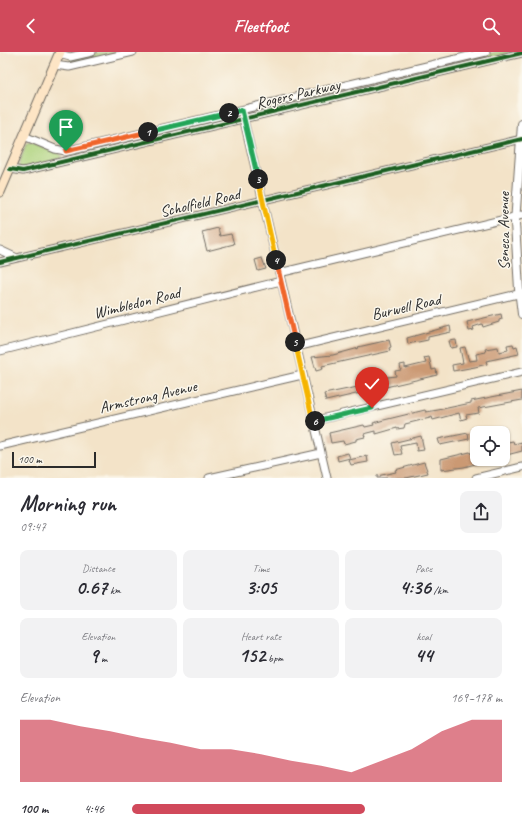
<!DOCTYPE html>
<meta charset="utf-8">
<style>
:root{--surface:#fff;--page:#f2f2f3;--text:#2b2b33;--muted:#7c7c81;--accent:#d1495b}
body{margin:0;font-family:Caveat,sans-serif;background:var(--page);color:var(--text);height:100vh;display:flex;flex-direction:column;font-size:15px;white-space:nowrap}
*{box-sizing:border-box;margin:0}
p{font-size:13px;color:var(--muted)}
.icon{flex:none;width:22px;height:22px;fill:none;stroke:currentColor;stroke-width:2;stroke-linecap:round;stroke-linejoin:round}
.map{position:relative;height:426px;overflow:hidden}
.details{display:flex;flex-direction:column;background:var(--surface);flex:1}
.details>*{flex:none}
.buttons{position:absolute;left:470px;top:374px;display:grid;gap:8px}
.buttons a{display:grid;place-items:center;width:40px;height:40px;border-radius:8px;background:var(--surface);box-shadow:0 1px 3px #0004;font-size:20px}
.scale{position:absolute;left:12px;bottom:10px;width:84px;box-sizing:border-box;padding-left:4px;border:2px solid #2b2b2b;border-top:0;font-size:11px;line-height:14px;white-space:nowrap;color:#2b2b2b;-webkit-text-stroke:3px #fbf7ec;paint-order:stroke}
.pin{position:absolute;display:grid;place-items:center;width:34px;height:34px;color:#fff;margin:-41px -17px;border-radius:50% 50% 50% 0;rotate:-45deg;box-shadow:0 0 4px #0007}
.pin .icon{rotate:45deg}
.km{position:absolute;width:20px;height:20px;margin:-10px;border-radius:50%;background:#222;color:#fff;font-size:11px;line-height:20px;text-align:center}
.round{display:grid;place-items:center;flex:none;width:42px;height:42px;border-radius:8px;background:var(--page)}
.head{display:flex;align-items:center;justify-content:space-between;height:68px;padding:0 20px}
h1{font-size:22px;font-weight:600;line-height:30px}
.stats{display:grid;grid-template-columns:repeat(3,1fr);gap:6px;height:68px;padding:4px 20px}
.stats div{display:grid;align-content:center;border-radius:8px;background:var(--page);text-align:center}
.stats b{font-size:20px;font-weight:600}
.stats small{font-size:11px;font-weight:400}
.stats p{font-size:11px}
.chart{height:112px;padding:8px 20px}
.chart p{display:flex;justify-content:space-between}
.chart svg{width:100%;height:72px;margin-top:4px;fill:var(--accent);opacity:.7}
ul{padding:0 20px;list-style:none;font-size:13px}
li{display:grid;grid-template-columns:64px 48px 1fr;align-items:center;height:30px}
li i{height:10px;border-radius:5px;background:var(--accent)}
header{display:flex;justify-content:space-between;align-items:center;height:52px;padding:0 20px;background:var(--accent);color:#fff;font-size:18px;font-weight:600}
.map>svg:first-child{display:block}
.grass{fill:#add37d;stroke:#6c7f54}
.building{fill:#cb9973}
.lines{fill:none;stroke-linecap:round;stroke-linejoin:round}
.minor-casing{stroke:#716b62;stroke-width:9}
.tertiary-casing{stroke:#716b62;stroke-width:10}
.secondary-casing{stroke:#716b62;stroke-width:11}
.minor{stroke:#fff;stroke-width:7}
.tertiary{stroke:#fff;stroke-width:8}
.secondary{stroke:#fde5c5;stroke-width:9}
.cycleway-casing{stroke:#fbf7ec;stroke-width:6}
.cycleway{stroke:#1b5e20;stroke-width:4}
.split-1-casing{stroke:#fff;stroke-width:8}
.split-2-casing{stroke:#fff;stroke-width:8}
.split-3-casing{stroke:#fff;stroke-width:8}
.split-4-casing{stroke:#fff;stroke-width:8}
.split-5-casing{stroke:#fff;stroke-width:8}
.split-6-casing{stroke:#fff;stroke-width:8}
.split-7-casing{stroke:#fff;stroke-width:8}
.split-1{stroke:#f0652b;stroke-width:5}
.split-2{stroke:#22a559;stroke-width:5}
.split-3{stroke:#22a559;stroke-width:5}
.split-4{stroke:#f5b400;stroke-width:5}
.split-5{stroke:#f0652b;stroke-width:5}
.split-6{stroke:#f5b400;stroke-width:5}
.split-7{stroke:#22a559;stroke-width:5}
.labels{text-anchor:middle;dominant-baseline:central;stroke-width:3;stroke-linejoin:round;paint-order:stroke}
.street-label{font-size:16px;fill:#2b2b2b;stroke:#fbf7ec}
</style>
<header><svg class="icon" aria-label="back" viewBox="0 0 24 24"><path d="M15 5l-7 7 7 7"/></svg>Fleetfoot<svg class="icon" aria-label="search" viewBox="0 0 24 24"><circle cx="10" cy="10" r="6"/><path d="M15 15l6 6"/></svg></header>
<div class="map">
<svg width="522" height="426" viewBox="0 0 522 426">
<rect width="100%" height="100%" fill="#fbf7ec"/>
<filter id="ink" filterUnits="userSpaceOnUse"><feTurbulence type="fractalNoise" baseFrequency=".025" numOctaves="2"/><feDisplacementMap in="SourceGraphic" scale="8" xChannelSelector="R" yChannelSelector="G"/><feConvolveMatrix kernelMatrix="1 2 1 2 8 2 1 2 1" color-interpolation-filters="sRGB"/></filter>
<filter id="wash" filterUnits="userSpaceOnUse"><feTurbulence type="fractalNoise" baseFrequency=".012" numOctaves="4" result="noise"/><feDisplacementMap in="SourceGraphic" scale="16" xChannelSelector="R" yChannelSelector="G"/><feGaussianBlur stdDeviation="0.9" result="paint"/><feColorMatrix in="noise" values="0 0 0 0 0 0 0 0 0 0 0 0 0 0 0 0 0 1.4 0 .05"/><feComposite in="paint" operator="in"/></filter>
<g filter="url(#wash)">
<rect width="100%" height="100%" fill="#f3e3c8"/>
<!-- grass -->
<path class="grass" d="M103,0H124L70,10L71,7Z
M497,0H515L380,32L379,29L380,28Z
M372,30V33L257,60L256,58Z
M223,65L224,68L74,104L72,103V101Z
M29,90L59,101L62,106L23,116L18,115L26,92Z"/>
<g id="blocks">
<!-- building -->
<path class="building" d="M218,176L220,184L231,182L234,192L207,199L202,180Z
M262,206L266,217L258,219L255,208Z
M501,262L502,267L499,268V270L483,275L482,272L473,275L474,278L469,279L467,270Z
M450,274L451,280L428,285V288L408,292L407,286Z
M389,288L391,295L389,296L390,299L322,314L323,317L316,319L312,305L333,303L359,296L358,295Z
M456,288L457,295L451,296L449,289Z
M513,292L514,295L517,294L519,302L486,309L487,312L475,315L453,319L452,313L463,311L460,296L465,295L469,309L477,308L476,302L486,300L485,297L498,295L499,300L508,298L507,293Z
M429,305L432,318L436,317L437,323L326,349L324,342L372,332L371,330L380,328V326L396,324L395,319L401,318L400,313L405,312V316L426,311L424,306Z
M522,339V348L478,356L479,361L466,363L467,366L461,368L459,361L433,368L432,365L430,366L405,372L404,376L397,377V376L376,382V379L364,382L365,385L356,387V389L344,392L343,389L331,391L329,381L364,373L365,375L374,373L373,371L384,368L425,358L426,360L438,358L471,351V349Z
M468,381L469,387L440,393L438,387Z
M421,384L424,398L417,399L416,391L400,394L402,402L395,403L392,391Z
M513,389L514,392L522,390V399L503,404V391Z
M470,400L471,402L477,401V407H487V409L464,415L441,418V407Z
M348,401L350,406L338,409L337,404Z
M367,404L368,410L351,413L349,408Z
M424,410L428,421L406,426H377V424L396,420L395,418Z"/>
</g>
</g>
<g filter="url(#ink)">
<use href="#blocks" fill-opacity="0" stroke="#716b62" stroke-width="1"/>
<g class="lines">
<defs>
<path id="minor" d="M59,2L70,5L92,0
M54,13L69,15L133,0
M243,64L327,426
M24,84L55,97L66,99L486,0
M10,117L23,119L522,1
M0,198L17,206
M0,210L522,87
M279,221L522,163
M296,295L522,241
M0,299L281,229
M313,369L522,320
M0,394L302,323
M209,426L321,401
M476,426L522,415"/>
<path id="tertiary" d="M522,72L515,171L519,237L522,262"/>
<path id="secondary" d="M0,140L60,0"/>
</defs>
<!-- minor casing -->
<use href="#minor" class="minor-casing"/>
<!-- tertiary casing -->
<use href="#tertiary" class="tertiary-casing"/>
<!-- secondary casing -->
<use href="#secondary" class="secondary-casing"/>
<!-- minor -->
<use href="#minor" class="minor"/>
<!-- tertiary -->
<use href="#tertiary" class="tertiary"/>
<!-- secondary -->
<use href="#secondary" class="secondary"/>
<defs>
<path id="cycleway" d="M10,117L23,119L522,1
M0,210L522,87"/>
</defs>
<!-- cycleway casing -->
<use href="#cycleway" class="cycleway-casing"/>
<!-- cycleway -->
<use href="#cycleway" class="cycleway"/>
</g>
</g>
<g class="lines" filter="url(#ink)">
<defs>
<path id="split-1" d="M66,99L148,80"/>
<path id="split-2" d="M148,80L229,61"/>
<path id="split-3" d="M229,61L242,58L258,127"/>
<path id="split-4" d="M258,127L276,208"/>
<path id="split-5" d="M276,208L295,290"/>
<path id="split-6" d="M295,290L313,369H315"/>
<path id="split-7" d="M315,369L372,356"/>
</defs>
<!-- split-1 casing -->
<use href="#split-1" class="split-1-casing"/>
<!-- split-2 casing -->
<use href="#split-2" class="split-2-casing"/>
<!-- split-3 casing -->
<use href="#split-3" class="split-3-casing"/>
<!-- split-4 casing -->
<use href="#split-4" class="split-4-casing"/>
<!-- split-5 casing -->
<use href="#split-5" class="split-5-casing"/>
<!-- split-6 casing -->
<use href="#split-6" class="split-6-casing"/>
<!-- split-7 casing -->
<use href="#split-7" class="split-7-casing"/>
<!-- split-1 -->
<use href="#split-1" class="split-1"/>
<!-- split-2 -->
<use href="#split-2" class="split-2"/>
<!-- split-3 -->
<use href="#split-3" class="split-3"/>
<!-- split-4 -->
<use href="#split-4" class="split-4"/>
<!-- split-5 -->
<use href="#split-5" class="split-5"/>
<!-- split-6 -->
<use href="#split-6" class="split-6"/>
<!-- split-7 -->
<use href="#split-7" class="split-7"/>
</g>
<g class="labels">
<!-- street labels -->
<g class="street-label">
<text transform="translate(298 42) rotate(-13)">Rogers Parkway</text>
<text transform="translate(200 151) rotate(-13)">Scholfield Road</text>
<text transform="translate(504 179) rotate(-90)">Seneca Avenue</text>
<text transform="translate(137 251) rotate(-14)">Wimbledon Road</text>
<text transform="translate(406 255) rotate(-13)">Burwell Road</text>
<text transform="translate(148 345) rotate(-13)">Armstrong Avenue</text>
</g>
</g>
</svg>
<div class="buttons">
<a><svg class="icon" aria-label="locate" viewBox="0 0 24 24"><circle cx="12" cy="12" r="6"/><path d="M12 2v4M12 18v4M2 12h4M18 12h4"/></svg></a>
</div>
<div class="scale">100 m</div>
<div class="pin" style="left:66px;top:99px;background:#1e9e55"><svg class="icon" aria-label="arrive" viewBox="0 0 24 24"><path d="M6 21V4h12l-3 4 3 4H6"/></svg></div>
<div class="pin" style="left:372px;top:356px;background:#d93025"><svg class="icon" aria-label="check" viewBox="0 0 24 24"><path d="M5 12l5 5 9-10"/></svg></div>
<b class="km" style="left:148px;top:80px">1</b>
<b class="km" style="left:229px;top:61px">2</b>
<b class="km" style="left:258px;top:127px">3</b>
<b class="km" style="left:276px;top:208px">4</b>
<b class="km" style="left:295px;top:290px">5</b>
<b class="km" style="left:315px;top:369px">6</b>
</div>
<section class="details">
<div class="head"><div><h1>Morning run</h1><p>09:47</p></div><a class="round"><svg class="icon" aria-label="share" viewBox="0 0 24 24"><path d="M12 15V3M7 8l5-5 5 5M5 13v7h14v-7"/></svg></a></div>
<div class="stats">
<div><p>Distance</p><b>0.67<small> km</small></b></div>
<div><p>Time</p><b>3:05</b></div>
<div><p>Pace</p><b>4:36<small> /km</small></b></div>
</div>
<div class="stats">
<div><p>Elevation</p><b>9<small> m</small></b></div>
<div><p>Heart rate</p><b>152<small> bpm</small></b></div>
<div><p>kcal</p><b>44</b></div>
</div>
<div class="chart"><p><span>Elevation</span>169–178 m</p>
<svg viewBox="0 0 160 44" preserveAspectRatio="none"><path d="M0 44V6L10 6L20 10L30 13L40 17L50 20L60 24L70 24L80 27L90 31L100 34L110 38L120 31L130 24L140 13L150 6L160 6V44z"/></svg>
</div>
<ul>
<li><b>100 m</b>4:46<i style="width:63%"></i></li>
</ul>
</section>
